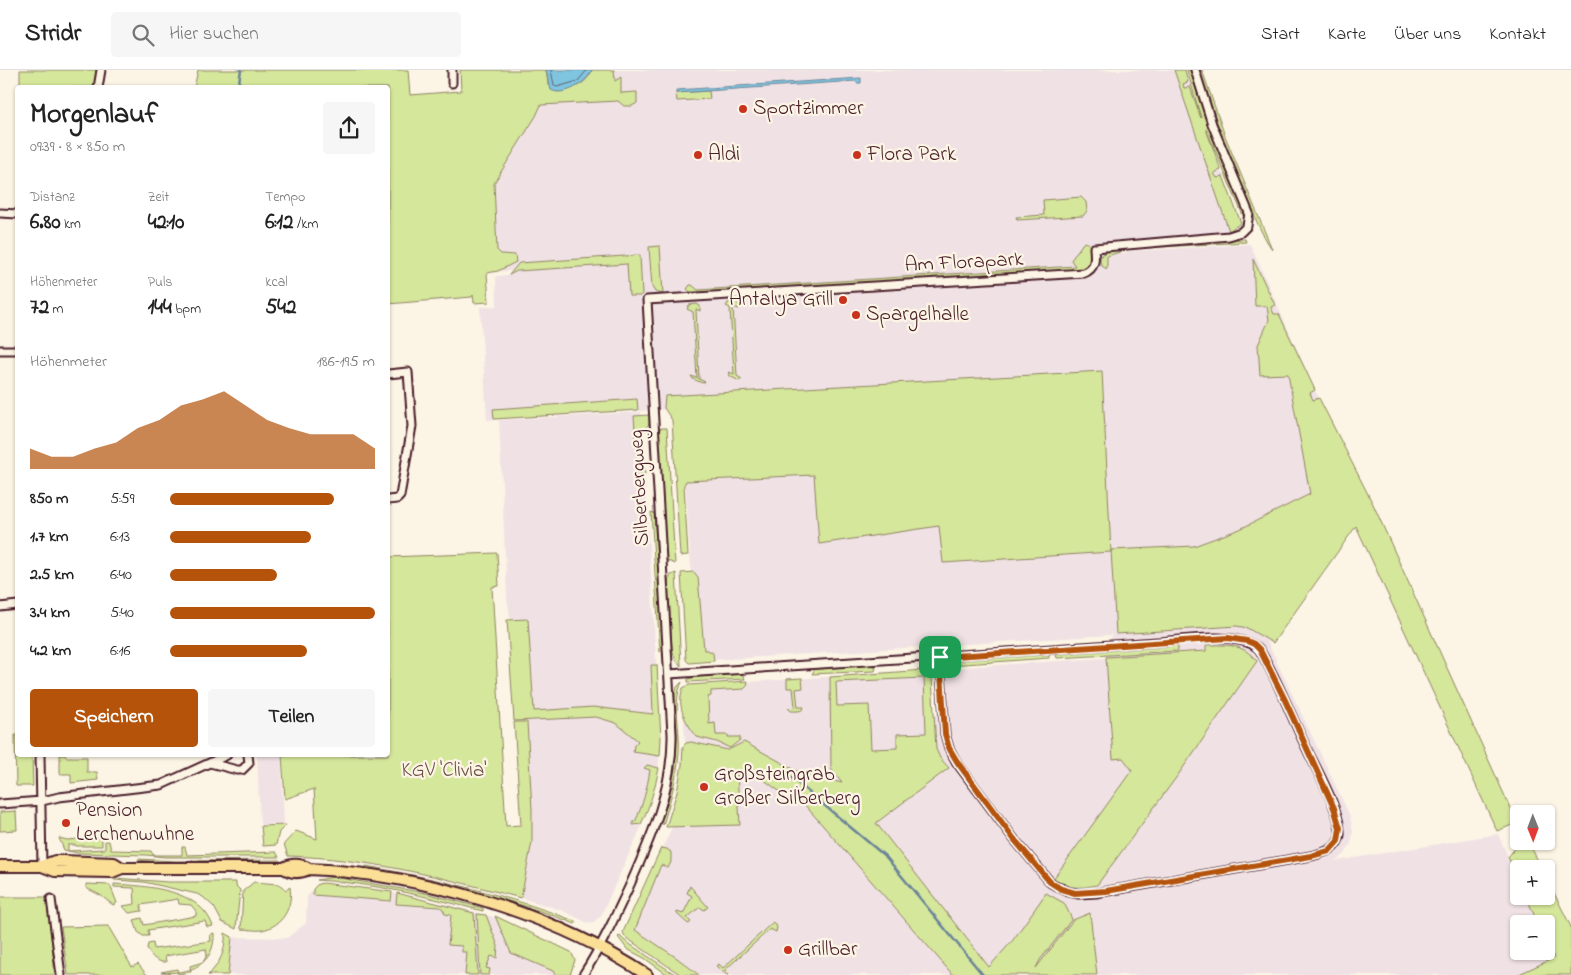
<!DOCTYPE html>
<html lang="de">
<meta charset="utf-8">
<style>
:root{--surface:#fff;--page:#f6f6f6;--text:#222;--muted:#767676;--line:#e0e0e0;--accent:#b45309}
body{margin:0;font-family:"Indie Flower",sans-serif;background:var(--page);color:var(--text);height:100vh;display:flex;flex-direction:column;font-size:19px;white-space:nowrap}
*{box-sizing:border-box;margin:0}
p{font-size:16px;color:var(--muted)}
.icon{flex:none;width:28px;height:28px;fill:none;stroke:currentColor;stroke-width:2;stroke-linecap:round;stroke-linejoin:round}
.map{position:relative;flex:1;overflow:hidden}
.panel{position:absolute;left:15px;top:15px;width:375px;height:672px;display:flex;flex-direction:column;background:var(--surface);border-radius:5px;box-shadow:0 1px 4px #0004}
.panel>*{flex:none}
.needle{width:32px;rotate:179deg}
.fabs{position:absolute;left:1510px;top:735px;display:grid;gap:10px}
.fabs a{display:grid;place-items:center;width:45px;height:45px;border-radius:5px;background:var(--surface);box-shadow:0 1px 4px #0004;font-size:25px}
.pin{position:absolute;display:grid;place-items:center;width:42px;height:42px;color:#fff;margin:-21px;border-radius:10px;box-shadow:0 2px 8px #0006}
.round{display:grid;place-items:center;flex:none;width:52px;height:52px;border-radius:5px;background:var(--page)}
.headline{display:flex;align-items:center;justify-content:space-between;height:85px;padding:0 15px}
h1{font-size:28px;font-weight:700;line-height:38px}
.metrics{display:grid;grid-template-columns:repeat(3,1fr);gap:8px;height:85px;padding:5px 15px}
.metrics div{display:grid;align-content:center}
.metrics b{font-size:21px;font-weight:700}
.metrics small{font-size:14px;font-weight:400}
.metrics p{font-size:14px}
.chart{height:140px;padding:10px 15px}
.chart p{display:flex;justify-content:space-between}
.chart svg{width:100%;height:90px;margin-top:5px;fill:var(--accent);opacity:.7}
.primary-button{display:flex;gap:10px;margin-top:auto;padding:10px 15px}
.primary-button a{flex:1;height:58px;border-radius:5px;background:var(--accent);color:#fff;font-size:20px;font-weight:700;line-height:58px;text-align:center}
.primary-button a+a{background:var(--page);color:var(--text)}
ul{padding:0 15px;list-style:none;font-size:16px}
li{display:grid;grid-template-columns:80px 60px 1fr;align-items:center;height:38px}
li i{height:12px;border-radius:6px;background:var(--accent)}
header{display:flex;align-items:center;gap:30px;box-sizing:border-box;height:70px;padding:0 25px;background:var(--surface);border-bottom:1px solid var(--line)}
header strong{font-size:24px}
nav{display:flex;gap:28px;margin-inline-start:auto;font-size:18px}
.search{width:350px;height:45px;background:var(--page);display:flex;align-items:center;gap:12px;box-sizing:border-box;padding:0 18px;border-radius:5px;color:var(--muted);font-size:19px}
.map>svg:first-child{display:block}
.built{fill:#f0e2e4}
.green{fill:#d5e79b;stroke:#908363;fill-rule:evenodd}
.water{fill:#7fc5e0;stroke:#6a8398}
.lines{fill:none;stroke-linecap:round;stroke-linejoin:round}
.shore{stroke:#5f6173;stroke-width:1}
.stream{stroke:#6a8398;stroke-width:2.5}
.street-casing{stroke:#4a1f2b;stroke-width:11}
.primary-casing{stroke:#4a1f2b;stroke-width:14}
.street{stroke:#fcf5e5;stroke-width:7}
.primary{stroke:#fbdf96;stroke-width:10}
.route-casing{stroke:#fff;stroke-width:10}
.route{stroke:#b45309;stroke-width:6}
.poi-dot{fill:#c8321e;stroke:#fcf5e5;stroke-width:2}
.labels{text-anchor:middle;dominant-baseline:central;stroke-width:4.5;stroke-linejoin:round;paint-order:stroke}
.poi-label{font-size:21px;fill:#4a1f2b;stroke:#fcf5e5;text-anchor:start}
.street-label{font-size:21px;fill:#4a1f2b;stroke:#fcf5e5}
.park-label{font-size:21px;fill:#6d5147;stroke:#fcf5e5}
</style>
<header>
<strong>Stridr</strong>
<div class="search"><svg class="icon" aria-label="search" viewBox="0 0 24 24"><circle cx="10" cy="10" r="6"/><path d="M15 15l6 6"/></svg>Hier suchen</div>
<nav><a>Start</a><a>Karte</a><a>Über uns</a><a>Kontakt</a></nav>
</header>
<div class="map">
<svg width="1571" height="905" viewBox="0 0 1571 905">
<rect width="100%" height="100%" fill="#fcf5e5"/>
<filter id="ink" filterUnits="userSpaceOnUse"><feTurbulence type="fractalNoise" baseFrequency=".02" numOctaves="2"/><feDisplacementMap in="SourceGraphic" scale="10" xChannelSelector="R" yChannelSelector="G"/><feConvolveMatrix kernelMatrix="1 2 1 2 8 2 1 2 1" color-interpolation-filters="sRGB"/></filter>
<g filter="url(#ink)">
<!-- built -->
<path class="built" d="M460,0H1186L1201,48L1242,154L1229,161L1117,172L1120,184L1129,181L1250,174L1365,432L1267,571L1350,746L1353,762L1351,773L1345,784L1336,791L1498,764L1519,811V826H1526L1538,854H1519V881H1546V871L1554,888L1517,905H683L624,862L674,753L690,744L682,624L687,616L927,600L932,605L934,645L948,640L947,606L949,598L1105,588L1112,565L697,591L682,362L673,339L487,350L480,237L497,236L496,206L509,205L516,201L477,202Z
M641,342L659,638V697L653,725L639,762L601,846L592,853H588L561,840L521,828L532,772V739L527,652L507,528L499,350Z
M257,685H281L284,754L260,755Z
M334,814L398,824L445,834L497,848L568,905H228L232,867L287,868L306,853L307,827L316,815Z"/>
<!-- green -->
<path class="green" d="M20,0H97L94,17L20,18Z
M198,0H408L410,25L461,21L460,0H546L548,14L558,22C572,18 586,16 592,0H614L615,11L621,7V23L637,22V33L632,36H624L618,31L541,35L536,46L494,113L497,180L501,184L515,185L516,192L498,201L487,203L489,232L474,233L473,225L472,227L388,234V18H194Z
M1174,0H1185L1188,12L1183,14L1184,18L1190,17L1201,48L1187,0H1191L1206,50L1244,139V148L1206,59L1221,100L1214,103L1217,108L1223,106L1241,153L1229,161Z
M1199,0H1202L1225,66L1272,179C1259,161 1252,140 1244,120C1227,80 1212,41 1199,0Z
M709,21L710,29L677,31L676,23Z
M1081,127L1086,132L1087,141L1083,146L1017,150L1016,147L1044,145L1043,130Z
M1245,169L1246,172L1129,179L1107,186V199C1100,196 1098,191 1102,184L1111,180Z
M1085,172L1089,174C1090,185 1093,196 1079,199L695,223L690,222L687,219L690,215H692L698,220L1075,196L1071,190L1083,173Z
M660,176L663,224L655,222L652,217L649,177Z
M640,185L642,224L640,226H629L627,194L517,201L509,205L519,193Z
M1253,189L1275,235L1271,237L1274,244H1279L1315,320L1310,323L1313,330L1319,328L1373,434L1517,753L1497,761L1356,456L1273,573L1247,558L1237,556L1116,564L1111,480L1194,476L1240,459L1310,424L1288,304L1260,305L1258,275L1269,250L1267,236H1255Z
M736,232L739,234V239L733,237L737,306L742,309L739,311L730,306L729,302L734,304L730,238L726,236L728,233Z
M697,234L700,236V241L696,239L699,309L705,312L702,313L693,309L691,306L697,308L693,242L687,239L689,235Z
M1102,301L1111,482L943,493L939,456L819,474L814,405L686,411L684,415L688,485L680,486L672,350L664,338L665,326Z
M637,329L638,340L494,349L493,339Z
M649,345V354L642,361L645,404H638L634,346Z
M661,358H667L675,494L668,491L666,486L658,361Z
M651,442L654,443L663,579L660,582Z
M497,483L499,516L492,517L506,756L521,755L514,652H527L532,739V772L521,828C444,808 368,788 288,786L284,774L296,761L317,769L314,719L285,729L282,685H388V487Z
M694,502L698,507L704,580H708L713,583L714,591L689,593L686,590L681,503Z
M676,503L681,596L675,589L672,578L668,511L671,505Z
M528,549L534,641L593,637L653,644L651,595H657L661,669L660,686L633,682L634,675L638,671L616,653L596,647L514,651L507,550Z
M1175,575L1178,577V581L1057,588L1056,585L1059,583Z
M1206,575C1228,575 1242,573 1257,591L1178,705L1097,815C1081,818 1067,820 1054,808L1132,700L1123,688L1113,689L1106,587L1206,581Z
M1046,584L1049,585V588L951,595L966,589Z
M872,595L876,597L875,601L812,604L815,599Z
M924,600L932,607L936,679L940,688L949,698L876,753L989,897L1013,870L1046,823L1064,833L1072,849L1040,890L1036,898L1073,850L1090,843L1097,905H953L804,734L779,721L748,698L746,701L737,702L740,755L666,757L677,722L682,695L683,676L686,673L691,672L728,680L744,672L799,702L842,713L831,699L830,607ZM924,608L926,663L897,664V678L871,679L869,635L837,636L836,612Z
M742,604L745,609L688,612V609L696,607Z
M802,608L803,618L796,619L798,637H804C803,642 796,641 791,641L788,638L795,637L793,618H787V609Z
M748,611L747,616L744,619L711,621V626L708,627L709,654L715,653L716,665H728V667H740V670L730,678L717,672L697,667C686,653 676,637 683,618L689,615Z
M682,612C672,632 681,660 679,683C677,708 670,731 663,755L661,750C672,723 677,695 677,666C677,652 674,638 675,624L677,617Z
M15,665H17L18,685H27L28,687H32L33,716H16Z
M60,685H66V687H87V702H97L98,710L71,713V704H60Z
M647,695L659,698C655,718 650,736 641,754L633,755V751L635,752C643,735 647,718 650,700L644,698Z
M16,741L17,760L0,761V742Z
M286,755L279,762L276,775L263,776L261,756Z
M102,767V776H76V775H68V781L105,779V771H109L111,780L151,781L153,785H182V777H185L187,785L276,782L279,787H165L146,785L78,783L64,780L59,768L67,770Z
M1521,771H1528L1542,799H1519V811L1508,787Z
M661,778L667,779L671,782V792L668,798L661,795L635,860L677,888L699,905H681L625,867L623,862Z
M138,789L176,791L280,790V792L177,794L138,790Z
M366,796C438,809 509,825 577,852L575,854C508,827 436,812 365,798Z
M334,807L425,823L483,838V841C428,827 374,813 317,810Z
M1546,807L1571,857V905H1517L1554,888L1546,871V854H1538L1526,826H1546Z
M114,808L168,812H236V816L240,820L236,859L222,852L214,837L203,827L197,824L144,812L114,810Z
M254,812L279,814L286,820L290,817C293,837 283,856 262,860C255,861 248,859 241,859L243,821Z
M323,813L392,822L391,831L313,825V819L318,814Z
M86,814L110,815L117,833L113,835L100,825L86,818Z
M114,814C147,816 200,819 213,856L207,857L205,851L148,860L149,866H143L138,862L134,850L142,848L144,855L196,846V841L191,835L179,834L178,829L141,835L142,841L129,843L123,836L135,834L134,818L114,817Z
M690,816L708,837L704,840L700,837L687,848L691,852L689,854L687,853L677,844V842L683,844L692,826L687,823Z
M397,823L474,843L478,905H465L467,882H462V876L448,875L451,845L445,844L443,839L440,837L396,834Z
M0,827H47L55,905H0Z
M477,844L486,845L498,876L497,888L491,886L486,898L490,899L489,905H480Z
M495,846L571,882L575,890L570,905H555L553,901L511,883Z
M773,852L777,857L776,862L770,859L725,900L729,905H727L716,896L719,894L723,898Z
M108,856L132,897L138,894L147,905H68L61,857Z
M214,863C215,894 191,905 161,902L177,899L178,904L191,902L190,896L203,892L207,885L206,879L165,886L166,892C157,893 150,886 147,878L148,874L153,873L154,879L211,871L210,865Z
M225,863L232,867L228,905H208C220,894 226,880 225,863Z
M620,866L625,871L676,905H668L644,888L627,879L618,867Z"/>
<!-- water -->
<path class="water" d="M546,0H592C587,13 564,27 551,20Z
M861,8V13H857L856,11L676,23V20Z"/>
<g class="lines">
<!-- shore -->
<path class="shore" d="M551,0L554,15L557,17L578,11L587,0"/>
<!-- stream -->
<path class="stream" d="M238,18L241,0
M781,699L886,787L983,905"/>
<defs>
<path id="street" d="M452,0V13
M98,18L101,0
M0,143L18,144
M0,280H18
M388,304L408,302L412,356L400,426L397,429L388,430
M0,537L18,535
M669,604L1157,572C1182,570 1240,561 1259,579C1278,610 1291,646 1307,679C1316,699 1342,744 1340,765C1338,780 1323,783 1311,786L1096,823L1079,824L1069,822L1051,813L1014,769L957,693L949,678L945,664L940,587
M40,685L42,796
M210,693L237,700H242L249,693L248,685
M0,734L42,731L59,727L161,715L227,685
M51,829L61,905
M583,905C601,877 615,847 629,817C651,768 673,718 672,664L647,230L1084,203C1096,199 1095,188 1094,178L1229,166L1241,162L1247,156L1249,143L1212,54L1195,0"/>
<path id="primary" d="M0,796H42L55,801L112,802L122,798H284C291,793 302,794 309,799C422,804 552,843 647,905
M42,796L55,791H62L114,793L122,798
M284,798C292,804 300,803 309,799"/>
</defs>
<!-- street casing -->
<use href="#street" class="street-casing"/>
<!-- primary casing -->
<use href="#primary" class="primary-casing"/>
<!-- street -->
<use href="#street" class="street"/>
<!-- primary -->
<use href="#primary" class="primary"/>
</g>
</g>
<g class="lines" filter="url(#ink)">
<defs>
<path id="route" d="M1228,568L1247,571L1254,574L1260,580L1284,628L1334,738L1340,758L1338,771L1329,781L1311,786L1106,821L1075,823L1061,819L1050,812L1014,769L958,693L949,678L945,664L940,587Z"/>
</defs>
<!-- route casing -->
<use href="#route" class="route-casing"/>
<!-- route -->
<use href="#route" class="route"/>
</g>
<!-- markers -->
<g class="poi-dot">
<circle cx="743" cy="39" r="5"/>
<circle cx="698" cy="85" r="5"/>
<circle cx="857" cy="85" r="5"/>
<circle cx="843" cy="230" r="5"/>
<circle cx="856" cy="245" r="5"/>
<circle cx="704" cy="717" r="5"/>
<circle cx="66" cy="753" r="5"/>
<circle cx="788" cy="880" r="5"/>
</g>
<g class="labels">
<!-- poi labels -->
<g class="poi-label">
<text x="753" y="39">Sportzimmer</text>
<text x="708" y="85">Aldi</text>
<text x="867" y="85">Flora Park</text>
<text x="833" y="230" text-anchor="end">Antalya Grill</text>
<text x="866" y="245">Spargelhalle</text>
<text x="714" y="705">Großsteingrab<tspan x="714" dy="24">Großer Silberberg</tspan></text>
<text x="76" y="741">Pension<tspan x="76" dy="24">Lerchenwuhne</tspan></text>
<text x="798" y="880">Grillbar</text>
</g>
<!-- street labels -->
<g class="street-label">
<text transform="translate(964 193) rotate(-3)">Am Florapark</text>
<text transform="translate(640 418) rotate(-93)">Silberbergweg</text>
</g>
<!-- park labels -->
<g class="park-label">
<text x="444" y="701">KGV 'Clivia'</text>
</g>
</g>
</svg>
<div class="fabs">
<a><svg class="needle" viewBox="-14 -14 28 28"><path d="M0-13l5 13h-10z" fill="#e53935"/><path d="M0 13l5-13h-10z" fill="#767676"/></svg></a>
<a>+</a>
<a>−</a>
</div>
<div class="pin" style="left:940px;top:587px;background:#1e9e55"><svg class="icon" aria-label="arrive" viewBox="0 0 24 24"><path d="M6 21V4h12l-3 4 3 4H6"/></svg></div>
<section class="panel">
<div class="headline"><div><h1>Morgenlauf</h1><p>09:39 · 8 × 850 m</p></div><a class="round"><svg class="icon" aria-label="share" viewBox="0 0 24 24"><path d="M12 15V3M7 8l5-5 5 5M5 13v7h14v-7"/></svg></a></div>
<div class="metrics">
<div><p>Distanz</p><b>6.80<small> km</small></b></div>
<div><p>Zeit</p><b>42:10</b></div>
<div><p>Tempo</p><b>6:12<small> /km</small></b></div>
</div>
<div class="metrics">
<div><p>Höhenmeter</p><b>72<small> m</small></b></div>
<div><p>Puls</p><b>144<small> bpm</small></b></div>
<div><p>kcal</p><b>542</b></div>
</div>
<div class="chart"><p><span>Höhenmeter</span>186–195 m</p>
<svg viewBox="0 0 160 44" preserveAspectRatio="none"><path d="M0 44V34L10 38L20 38L30 34L40 31L50 24L60 20L70 13L80 10L90 6L100 13L110 20L120 24L130 27L140 27L150 27L160 34V44z"/></svg>
</div>
<ul>
<li><b>850 m</b>5:59<i style="width:80%"></i></li>
<li><b>1.7 km</b>6:13<i style="width:69%"></i></li>
<li><b>2.5 km</b>6:40<i style="width:52%"></i></li>
<li><b>3.4 km</b>5:40<i style="width:100%"></i></li>
<li><b>4.2 km</b>6:16<i style="width:67%"></i></li>
</ul>
<div class="primary-button"><a>Speichern</a><a>Teilen</a></div>
</section>
</div>
